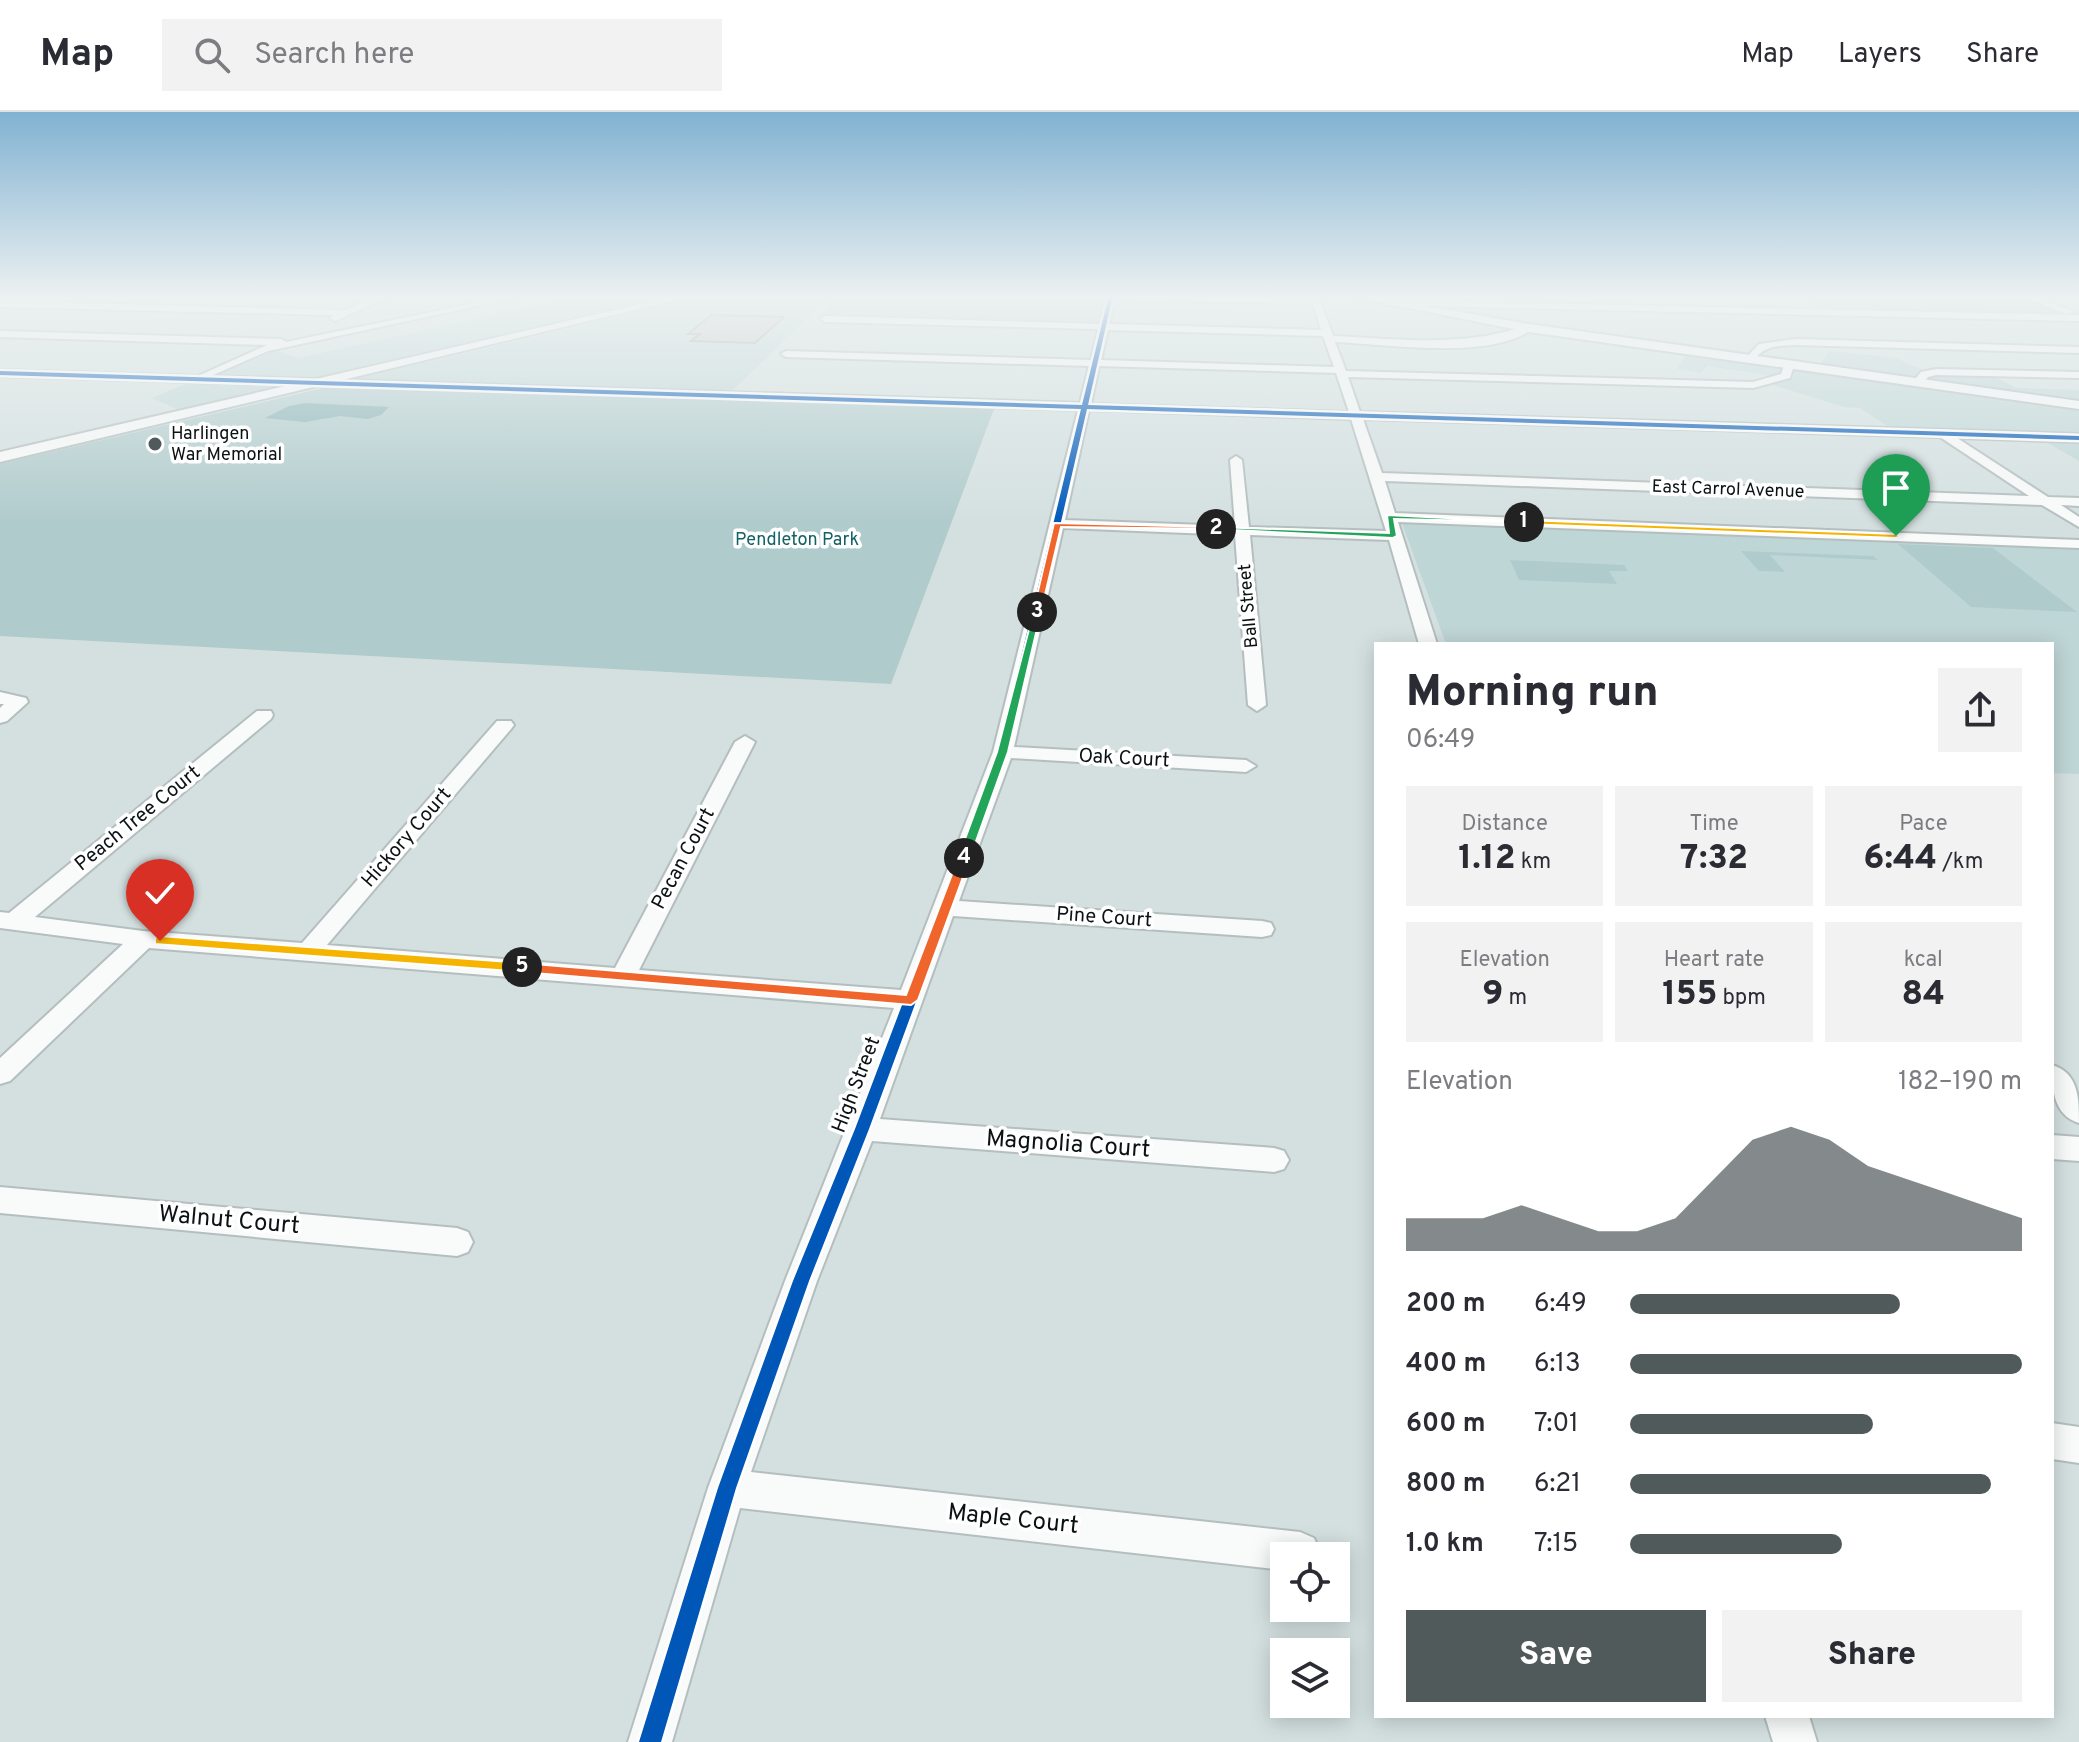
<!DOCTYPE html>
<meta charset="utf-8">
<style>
:root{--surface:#fff;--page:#f2f2f3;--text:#2b2b33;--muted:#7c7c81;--line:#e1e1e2;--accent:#515a5b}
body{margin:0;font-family:Overpass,sans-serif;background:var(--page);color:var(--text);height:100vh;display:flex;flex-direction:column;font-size:30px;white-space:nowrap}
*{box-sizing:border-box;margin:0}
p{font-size:26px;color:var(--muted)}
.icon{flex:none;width:44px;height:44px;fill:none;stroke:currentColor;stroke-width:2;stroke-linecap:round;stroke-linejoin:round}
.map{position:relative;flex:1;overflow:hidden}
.panel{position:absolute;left:1374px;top:530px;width:680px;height:1076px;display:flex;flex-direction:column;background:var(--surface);border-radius:0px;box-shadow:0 4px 20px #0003}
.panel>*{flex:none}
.fabs{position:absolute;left:1270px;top:1430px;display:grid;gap:16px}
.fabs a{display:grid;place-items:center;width:80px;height:80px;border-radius:0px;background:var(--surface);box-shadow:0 4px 20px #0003;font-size:40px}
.pin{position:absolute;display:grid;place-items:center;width:68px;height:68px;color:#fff;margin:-82px -34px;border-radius:50% 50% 50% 0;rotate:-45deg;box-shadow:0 0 8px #0007}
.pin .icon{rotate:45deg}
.km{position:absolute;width:40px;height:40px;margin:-20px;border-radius:50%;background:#222;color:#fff;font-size:22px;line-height:40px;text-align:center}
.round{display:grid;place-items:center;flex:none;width:84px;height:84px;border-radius:0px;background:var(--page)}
.summary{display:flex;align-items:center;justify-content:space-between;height:136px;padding:0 32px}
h1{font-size:44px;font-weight:800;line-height:60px}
.stats{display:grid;grid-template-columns:repeat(3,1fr);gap:12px;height:136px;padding:8px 32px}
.stats div{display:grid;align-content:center;border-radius:0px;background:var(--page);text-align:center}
.stats b{font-size:34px;font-weight:800}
.stats small{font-size:22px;font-weight:400}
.stats p{font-size:22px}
.chart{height:224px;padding:16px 32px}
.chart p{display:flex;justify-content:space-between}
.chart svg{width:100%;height:144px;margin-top:8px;fill:var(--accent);opacity:.7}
.button{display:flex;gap:16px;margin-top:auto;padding:16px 32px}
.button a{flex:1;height:92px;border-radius:0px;background:var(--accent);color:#fff;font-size:32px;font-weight:800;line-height:92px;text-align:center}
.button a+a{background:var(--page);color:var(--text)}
ul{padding:0 32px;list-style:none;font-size:26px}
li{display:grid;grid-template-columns:128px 96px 1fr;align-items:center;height:60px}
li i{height:20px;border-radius:10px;background:var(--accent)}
header{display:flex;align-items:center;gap:48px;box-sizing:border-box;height:112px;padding:0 40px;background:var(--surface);border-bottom:2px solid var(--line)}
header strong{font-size:38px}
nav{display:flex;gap:44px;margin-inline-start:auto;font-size:28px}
.search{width:560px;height:72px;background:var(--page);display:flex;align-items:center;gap:20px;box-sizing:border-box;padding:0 28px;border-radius:0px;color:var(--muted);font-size:30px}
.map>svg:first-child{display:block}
.built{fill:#bfd6d6}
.green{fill:#b0cbcc}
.water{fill:#86b0b2}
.building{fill:#c7c4c1;stroke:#9d9f9e;stroke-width:2}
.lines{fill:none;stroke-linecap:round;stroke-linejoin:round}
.minor-casing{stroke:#b5bebe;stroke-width:4}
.major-casing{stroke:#b5bebe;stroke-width:4}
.minor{fill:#f9fafa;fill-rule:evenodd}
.major{fill:#f9fafa;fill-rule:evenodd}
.cycleway-casing{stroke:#fff;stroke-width:5}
.cycleway{fill:#0057b8;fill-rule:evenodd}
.split-1{fill:#f5b400;stroke:#fff;stroke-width:2}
.split-2{fill:#22a559;stroke:#fff;stroke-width:2}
.split-3{fill:#f0652b;stroke:#fff;stroke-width:2}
.split-4{fill:#22a559;stroke:#fff;stroke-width:2}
.split-5{fill:#f0652b;stroke:#fff;stroke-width:2}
.split-6{fill:#f5b400;stroke:#fff;stroke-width:2}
.poi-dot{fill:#515a5b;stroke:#fff;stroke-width:3}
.labels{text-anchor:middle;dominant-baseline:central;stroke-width:7;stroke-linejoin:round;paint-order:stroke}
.far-poi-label{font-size:18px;fill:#0b1213;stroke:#fff;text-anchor:start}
.far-street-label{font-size:18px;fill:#0b1213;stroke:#fff}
.far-park-label{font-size:18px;fill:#126164;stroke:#fff}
.street-label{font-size:20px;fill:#0b1213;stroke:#fff}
.near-street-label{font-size:24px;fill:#0b1213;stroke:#fff}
</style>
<header>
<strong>Map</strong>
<div class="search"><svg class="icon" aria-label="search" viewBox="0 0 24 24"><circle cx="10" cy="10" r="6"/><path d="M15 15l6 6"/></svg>Search here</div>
<nav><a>Map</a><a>Layers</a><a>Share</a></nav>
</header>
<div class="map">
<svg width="2079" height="1630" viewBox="0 0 2079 1630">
<rect width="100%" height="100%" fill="#d4e0e0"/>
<!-- built -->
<path class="built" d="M587,183H673L177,297L152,286L190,270H202L276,238L298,246Z
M711,183H831L730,281L352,268Z
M841,183H980L1104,185L1098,213L818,206Z
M1373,183H1546L1557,193L1406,189Z
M1800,183H2015L2064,203L1826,198Z
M1692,235L1820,252L1830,239L1896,246L1934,263H1992L2016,276L2079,278V349L2032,322L1892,317L1860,296L1844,295L1760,269L1773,264L1707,254L1701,261L1677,257Z
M1402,411L2079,437V662L2052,661V532H1446Z"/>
<!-- green -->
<path class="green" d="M323,276L994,297L891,572L0,524V352Z
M1898,432L1993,436L2077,500L1971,495Z
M1741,439L1873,444L1878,448L1770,443L1785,460L1759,459Z
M1510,448L1624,453L1628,459H1609L1617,472L1519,468Z"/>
<!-- water -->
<path class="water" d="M305,291L389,295L381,303L368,307L340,304L305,310L265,306L289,294Z"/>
<!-- building -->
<path class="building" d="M711,203L784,205L755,231L691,229L700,222H688Z"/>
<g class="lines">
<defs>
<path id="minor" d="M382,183H392L335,209L330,206L333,203L0,195V189L345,198Z
M515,183H529L268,239L211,264L1080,291L1089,254L786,245L781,242L786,239L1091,248L1098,217L825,210L820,207L825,204L1100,212L1106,187L1044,183L1311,186L1310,183H1318L1333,224C1403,227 1461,236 1529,213L1534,216C1490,249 1388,232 1335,230L1346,259L1753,270L1781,262L1785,251L1794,253L1790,266L1753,276L1348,265L1360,300L2079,322V330L1957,326L2048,385L2079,386V394L2061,393L2079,405V415L2042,393L1385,369L1395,401L2079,428V436L1398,410L1437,532H1419L1389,428L1250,423L1266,593L1257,599L1248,593L1235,423L1063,416L1014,635L1246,648L1256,654L1246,660L1011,646L959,789L1262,809L1271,811L1274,817L1271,823L1262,825L953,804L880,1007L1274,1036L1284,1039L1289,1048L1284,1057L1274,1060L872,1029L817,1169L751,1360L1300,1420L1314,1426L1320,1440L1318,1444H1284V1458L740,1396L672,1630H628L708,1376L785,1169L894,896L149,836L10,969L0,972V946L123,832L0,816V800L9,801L257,599H271L273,603L271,607L35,805L143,819L302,831L497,609H511L514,613L511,617L327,833L615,856L735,630L745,624L755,630L639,858L901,878L993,640L1078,298L0,264V258L198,264L267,233L0,225V219L281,227L286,230ZM1114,187L1313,192L1321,218L1109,212ZM1108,218L1323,224L1334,255L1101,248ZM1099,254L1336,261L1349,300L1091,292ZM1089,298L1351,307L1386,419L1249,415L1242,348L1236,344L1230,348L1235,414L1065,408ZM1363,307L1940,325L2029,384L1382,361Z
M2019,183H2030L2074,200L2066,202Z
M1387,188L2079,203V209L1384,193Z
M1796,227L2079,235V241L1796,233C1779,234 1763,233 1754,249L1745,247L1759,232Z
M1936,257L2079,260V266L1936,263L1928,265L1921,273L1912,271L1921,260Z
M0,580L26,586L28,590L7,609L0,611V596L4,592H0Z
M2052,953C2079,961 2079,987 2079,1011C2053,1003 2052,976 2052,953Z
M2052,1023L2079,1025V1049L2052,1047Z
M0,1075L457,1116L468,1120L473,1130L468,1140L457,1144L0,1101Z
M2052,1311L2079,1315V1351L2052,1347Z
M1765,1604H1809L1817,1630H1773Z"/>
<path id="major" d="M680,183H697L0,350V340Z
M1343,183H1363L1529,212L2079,289V297L1529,220Z"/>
</defs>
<!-- minor casing -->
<use href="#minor" class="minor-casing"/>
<!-- major casing -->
<use href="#major" class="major-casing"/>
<!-- minor -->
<use href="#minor" class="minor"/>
<!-- major -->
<use href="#major" class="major"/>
<defs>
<path id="cycleway" d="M1109,183H1113L1088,293L2079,324V328L1087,297L1008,640L869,1017L809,1169L736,1376L661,1630H639L718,1376L793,1169L855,1017L998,640L1081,297L0,263V259L1082,293Z"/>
</defs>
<!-- cycleway casing -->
<use href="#cycleway" class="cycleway-casing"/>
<!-- cycleway -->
<use href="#cycleway" class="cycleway"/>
</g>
<!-- sky -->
<linearGradient id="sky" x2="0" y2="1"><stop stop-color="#81b2d2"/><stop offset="0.45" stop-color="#ecf1f1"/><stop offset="1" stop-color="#ecf1f1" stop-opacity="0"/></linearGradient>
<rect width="2079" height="411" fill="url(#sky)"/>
<!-- split-1 -->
<path class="split-1" d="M1521,408L1896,422L1900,424L1896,426L1524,412Z"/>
<!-- split-2 -->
<path class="split-2" d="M1387,403L1528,410L1394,407L1397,424L1393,426L1212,417L1216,415L1389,421Z"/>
<!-- split-3 -->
<path class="split-3" d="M1054,411L1216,415L1220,417L1061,415L1041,500L1037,502L1033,500Z"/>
<!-- split-4 -->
<path class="split-4" d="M1034,498L1041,500L1008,640L970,746L959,749L958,746L997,640Z"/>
<!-- split-5 -->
<path class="split-5" d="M959,744L970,746L918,888L911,893L522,860L515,855L522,851L906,883Z"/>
<!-- split-6 -->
<path class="split-6" d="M160,824L522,851L529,855L522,860L155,832V826Z"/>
<!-- markers -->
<circle class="poi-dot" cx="155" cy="332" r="8"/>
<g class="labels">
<!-- far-poi labels -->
<g class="far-poi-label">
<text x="171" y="322">Harlingen<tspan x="171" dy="21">War Memorial</tspan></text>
</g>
<!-- far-street labels -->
<g class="far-street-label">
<text transform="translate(1728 378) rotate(2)">East Carrol Avenue</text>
<text transform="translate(1249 494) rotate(-95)">Ball Street</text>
</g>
<!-- far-park labels -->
<g class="far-park-label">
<text x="797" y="428">Pendleton Park</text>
</g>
<!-- street labels -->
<g class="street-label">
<text transform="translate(1124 647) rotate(3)">Oak Court</text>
<text transform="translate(138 707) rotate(-39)">Peach Tree Court</text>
<text transform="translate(407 726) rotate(-49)">Hickory Court</text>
<text transform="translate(684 747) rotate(-62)">Pecan Court</text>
<text transform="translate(1104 806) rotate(4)">Pine Court</text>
<text transform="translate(857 973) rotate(-69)">High Street</text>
</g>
<!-- near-street labels -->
<g class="near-street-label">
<text transform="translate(1068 1033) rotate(4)">Magnolia Court</text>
<text transform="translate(229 1109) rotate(5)">Walnut Court</text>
<text transform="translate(1013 1408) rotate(6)">Maple Court</text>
</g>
</g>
</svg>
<div class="fabs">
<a><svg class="icon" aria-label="locate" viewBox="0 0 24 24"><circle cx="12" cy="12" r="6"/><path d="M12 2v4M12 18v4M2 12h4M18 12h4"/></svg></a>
<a><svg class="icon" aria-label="layers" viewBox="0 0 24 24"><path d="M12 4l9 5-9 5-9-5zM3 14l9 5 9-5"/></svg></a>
</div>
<div class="pin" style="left:1896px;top:424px;background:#1e9e55"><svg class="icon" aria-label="arrive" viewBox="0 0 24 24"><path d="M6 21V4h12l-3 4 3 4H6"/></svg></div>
<div class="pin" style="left:160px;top:829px;background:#d93025"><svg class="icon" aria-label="check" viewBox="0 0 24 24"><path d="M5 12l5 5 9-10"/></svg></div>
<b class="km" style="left:1524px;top:410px">1</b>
<b class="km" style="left:1216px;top:417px">2</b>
<b class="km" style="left:1037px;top:500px">3</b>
<b class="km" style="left:964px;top:746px">4</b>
<b class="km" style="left:522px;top:855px">5</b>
<section class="panel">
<div class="summary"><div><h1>Morning run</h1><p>06:49</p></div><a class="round"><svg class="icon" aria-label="share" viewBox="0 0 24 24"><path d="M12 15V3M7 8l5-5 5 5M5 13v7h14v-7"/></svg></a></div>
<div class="stats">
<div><p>Distance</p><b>1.12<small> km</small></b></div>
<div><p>Time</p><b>7:32</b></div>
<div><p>Pace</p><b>6:44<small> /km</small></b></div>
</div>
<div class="stats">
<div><p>Elevation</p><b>9<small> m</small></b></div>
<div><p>Heart rate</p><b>155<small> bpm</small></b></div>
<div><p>kcal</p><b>84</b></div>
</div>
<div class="chart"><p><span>Elevation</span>182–190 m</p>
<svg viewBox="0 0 160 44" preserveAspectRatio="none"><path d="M0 44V34L10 34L20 34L30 30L40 34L50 38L60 38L70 34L80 22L90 10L100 6L110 10L120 18L130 22L140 26L150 30L160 34V44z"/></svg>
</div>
<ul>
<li><b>200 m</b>6:49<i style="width:69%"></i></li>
<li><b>400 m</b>6:13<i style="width:100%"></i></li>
<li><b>600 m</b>7:01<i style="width:62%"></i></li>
<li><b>800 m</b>6:21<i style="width:92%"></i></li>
<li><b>1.0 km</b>7:15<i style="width:54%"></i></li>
</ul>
<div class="button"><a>Save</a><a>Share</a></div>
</section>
</div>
